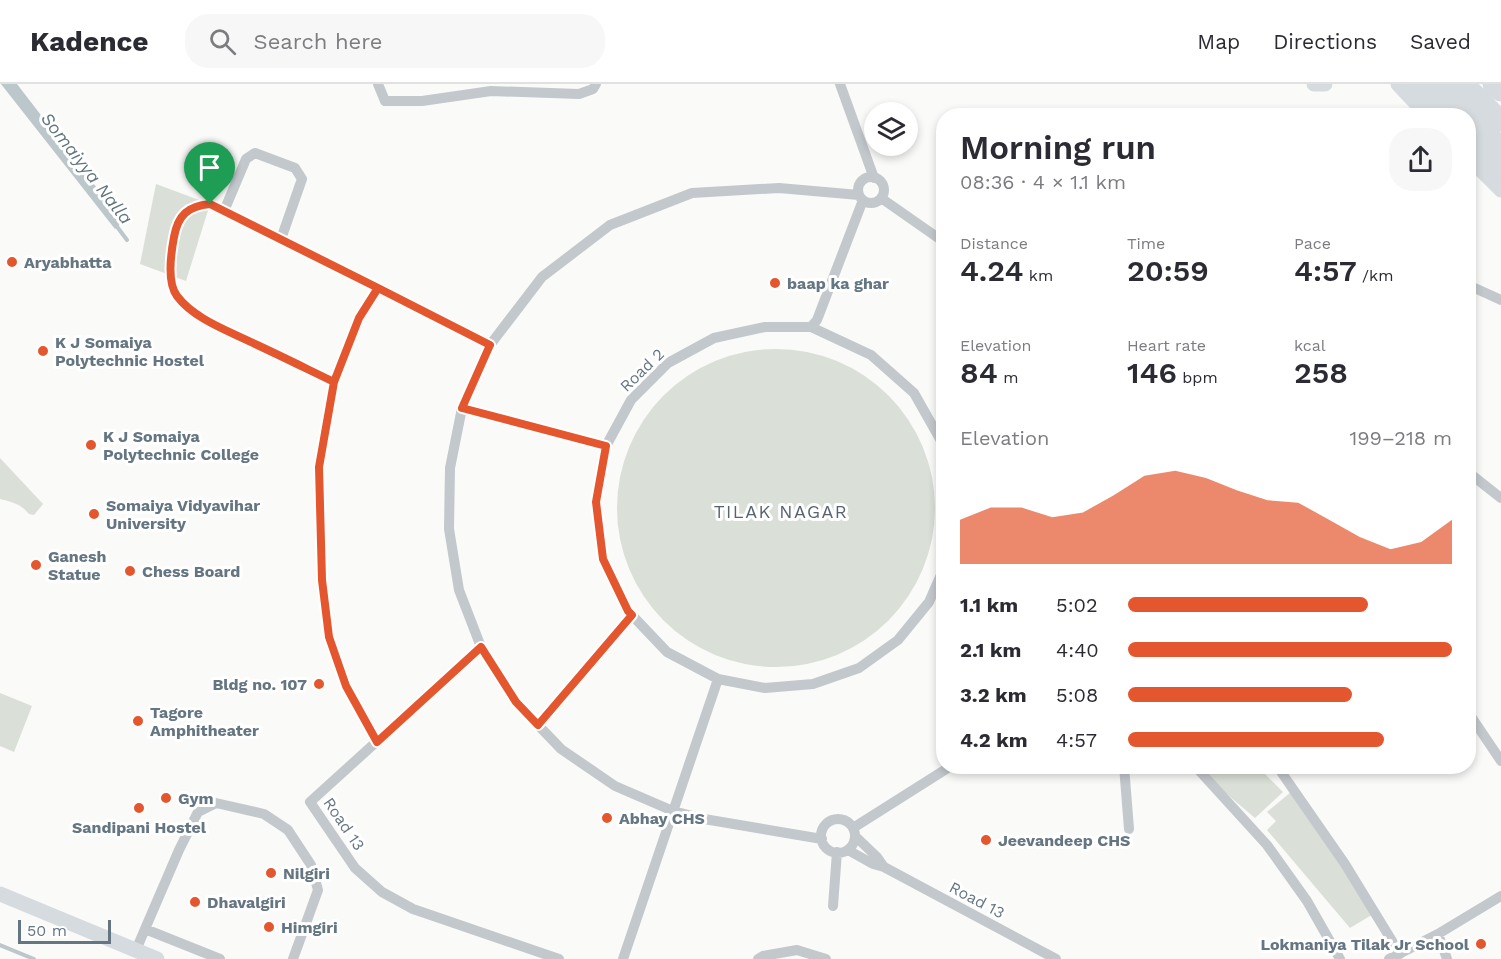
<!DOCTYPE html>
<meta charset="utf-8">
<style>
:root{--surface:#fff;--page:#f7f7f7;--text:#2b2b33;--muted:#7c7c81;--line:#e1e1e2;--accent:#e4572e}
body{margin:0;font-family:"Work Sans",sans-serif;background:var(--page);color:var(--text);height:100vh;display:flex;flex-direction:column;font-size:22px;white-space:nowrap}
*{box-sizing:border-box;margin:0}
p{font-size:20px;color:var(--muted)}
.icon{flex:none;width:33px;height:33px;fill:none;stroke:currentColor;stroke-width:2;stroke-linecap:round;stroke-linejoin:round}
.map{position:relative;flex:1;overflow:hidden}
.panel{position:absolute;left:936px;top:24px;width:540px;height:666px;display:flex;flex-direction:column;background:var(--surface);border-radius:24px;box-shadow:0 3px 9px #0003}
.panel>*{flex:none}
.controls{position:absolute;left:864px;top:18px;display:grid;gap:12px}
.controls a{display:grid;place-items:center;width:54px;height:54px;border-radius:50%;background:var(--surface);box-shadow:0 3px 9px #0003;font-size:30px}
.scale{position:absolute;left:18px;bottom:15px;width:93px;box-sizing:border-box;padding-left:6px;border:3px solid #657683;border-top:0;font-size:16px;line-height:21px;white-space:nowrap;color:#657683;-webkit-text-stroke:4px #fff;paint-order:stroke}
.pin{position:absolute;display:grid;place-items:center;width:51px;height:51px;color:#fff;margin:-62px -26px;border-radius:50% 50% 50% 0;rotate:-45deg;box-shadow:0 0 6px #0007}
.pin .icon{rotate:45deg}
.round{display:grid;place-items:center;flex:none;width:63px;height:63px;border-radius:24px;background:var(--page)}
.summary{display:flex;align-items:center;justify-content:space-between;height:102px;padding:0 24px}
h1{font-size:33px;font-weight:600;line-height:45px}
.metrics{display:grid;grid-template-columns:repeat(3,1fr);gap:9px;height:102px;padding:6px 24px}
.metrics div{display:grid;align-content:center}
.metrics b{font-size:30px;font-weight:600}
.metrics small{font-size:16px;font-weight:400}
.metrics p{font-size:16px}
.chart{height:168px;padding:12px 24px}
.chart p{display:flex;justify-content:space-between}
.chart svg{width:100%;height:108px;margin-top:6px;fill:var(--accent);opacity:.7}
ul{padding:0 24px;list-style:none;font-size:20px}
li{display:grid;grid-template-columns:96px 72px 1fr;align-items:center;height:45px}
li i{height:15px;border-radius:8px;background:var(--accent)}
header{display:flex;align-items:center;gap:36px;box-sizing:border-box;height:84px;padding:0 30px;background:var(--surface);border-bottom:2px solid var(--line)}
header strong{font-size:28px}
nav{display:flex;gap:33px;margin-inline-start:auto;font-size:21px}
.search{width:420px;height:54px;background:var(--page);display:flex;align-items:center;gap:15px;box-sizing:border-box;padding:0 21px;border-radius:24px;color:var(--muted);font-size:22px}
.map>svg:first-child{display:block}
.green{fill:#dadfd7}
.water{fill:#bbc7cb}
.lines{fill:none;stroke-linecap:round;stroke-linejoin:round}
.stream{stroke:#bbc7cb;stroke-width:4}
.street{stroke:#c3c8cc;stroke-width:10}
.secondary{stroke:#d6dbdf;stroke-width:15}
.highway{stroke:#d6dbdf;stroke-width:21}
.route-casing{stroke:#fff;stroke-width:12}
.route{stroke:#e4572e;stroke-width:8}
.poi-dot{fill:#e4572e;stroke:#fff;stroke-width:2}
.labels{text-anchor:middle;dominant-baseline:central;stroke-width:6;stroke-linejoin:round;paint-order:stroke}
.poi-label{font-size:16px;font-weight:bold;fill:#657683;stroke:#fff;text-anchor:start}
.street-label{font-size:16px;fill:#657683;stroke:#fff}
.water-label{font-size:18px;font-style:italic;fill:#60757c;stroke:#fff}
.neighbourhood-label{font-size:18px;letter-spacing:1.5px;fill:#57646e;stroke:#fff}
</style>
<header>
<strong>Kadence</strong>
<div class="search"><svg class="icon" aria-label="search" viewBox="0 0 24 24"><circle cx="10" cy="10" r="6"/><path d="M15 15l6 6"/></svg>Search here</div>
<nav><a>Map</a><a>Directions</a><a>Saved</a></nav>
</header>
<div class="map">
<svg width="1501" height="875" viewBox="0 0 1501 875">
<rect width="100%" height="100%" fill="#fafaf8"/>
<!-- green -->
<path class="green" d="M156,100L210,120L186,197L140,180Z
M617 424a159 159 0 1 1 318 0a159 159 0 1 1-318 0Z
M0,374L43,420L34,431L29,430C21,420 12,418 0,415Z
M0,609L32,622L14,668L0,662Z
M1195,683H1258L1283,708L1255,734Z
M1291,708L1375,829L1350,844L1267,746L1276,737L1267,728Z"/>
<!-- water -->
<path class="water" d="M1,0H17L123,138L115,145Z"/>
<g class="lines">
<!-- stream -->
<path class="stream" d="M115,140L127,156
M0,861L34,875"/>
<!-- street -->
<path class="street" d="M378,0L385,17H422L491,7L579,10L593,5L596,0
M840,0L874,94
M858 106a13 13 0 1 1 26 0a13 13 0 1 1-26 0Z
M881,114L944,158
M224,127L246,75L255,69L295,84L302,95L281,155
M1468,201L1501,216
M811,243L817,236L863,116
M334,298C306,284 278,271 250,258C226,246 194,235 177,212C167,199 171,169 174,153C178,131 188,122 210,120L490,261
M462,324L606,362
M944,362L914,309L871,271L811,243H765L714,254L668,279L631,316L606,362L596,419L603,475L628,527L667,568L718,595L765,604L813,600L859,584L898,556L929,518L944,484
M1468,388L1501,414
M481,563L310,718L355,784L382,808L413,825L559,875
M1468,628L1501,677
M538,641L632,531
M377,658L346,602L329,553L322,496L319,383L334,298L359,234L378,204
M1124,682L1129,745
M1195,682L1267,761L1307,817L1340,875
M1277,682L1345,780L1400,870
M821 752a17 17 0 1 1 34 0a17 17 0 1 1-34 0Z
M853,744L951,682
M855,752L877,773L884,783
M822,755L704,735L673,727L615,702L561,665L516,618L481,563L459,506L449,445L450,384L462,324L490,261L542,193L610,141L692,109L779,104L859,111
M848,766L873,780L884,783L1056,875
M833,822L837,768
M1438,850L1447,875
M136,866L145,845
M220,875L145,845L179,766L198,728L216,719L264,730L288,746L311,781L318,806L293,875
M623,875L718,595
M758,875L763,872L797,866L826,875
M1389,875L1438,850L1501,812"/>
<!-- secondary -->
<path class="secondary" d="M1314,0H1325
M1398,0L1428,32
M1468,73L1501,106
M0,810L157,875"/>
<!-- highway -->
<path class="highway" d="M1419,0L1449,32
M1439,0L1501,64
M1464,0L1501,37
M1493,0L1501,7
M1468,52L1501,85"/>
</g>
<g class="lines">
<defs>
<path id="route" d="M210,120L378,204L359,234L334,298L319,383L322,496L329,553L346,602L377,658L481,563L516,618L538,641L632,531L628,527L603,475L596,418L606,362L462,324L490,261L378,204L359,234L334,298C307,285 281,272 255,260C229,247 194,235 177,212C167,199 171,169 174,153C178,131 188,122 210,120"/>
</defs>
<!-- route casing -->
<use href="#route" class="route-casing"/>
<!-- route -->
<use href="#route" class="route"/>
</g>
<!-- markers -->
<g class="poi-dot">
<circle cx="12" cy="178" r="6"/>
<circle cx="775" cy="199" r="6"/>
<circle cx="43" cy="267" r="6"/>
<circle cx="91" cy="361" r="6"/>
<circle cx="94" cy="430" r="6"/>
<circle cx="36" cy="481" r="6"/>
<circle cx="130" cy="487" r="6"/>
<circle cx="319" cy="600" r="6"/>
<circle cx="138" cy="637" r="6"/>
<circle cx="166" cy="714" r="6"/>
<circle cx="139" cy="724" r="6"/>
<circle cx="607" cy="734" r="6"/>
<circle cx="986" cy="756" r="6"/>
<circle cx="271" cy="789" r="6"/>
<circle cx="195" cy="818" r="6"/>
<circle cx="269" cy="843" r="6"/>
<circle cx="1481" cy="860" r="6"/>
</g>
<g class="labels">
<!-- poi labels -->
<g class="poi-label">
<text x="24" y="178">Aryabhatta</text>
<text x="787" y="199">baap ka ghar</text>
<text x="55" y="258">K J Somaiya<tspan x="55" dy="18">Polytechnic Hostel</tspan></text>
<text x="103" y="352">K J Somaiya<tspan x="103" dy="18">Polytechnic College</tspan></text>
<text x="106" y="421">Somaiya Vidyavihar<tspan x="106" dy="18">University</tspan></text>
<text x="48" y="472">Ganesh<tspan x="48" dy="18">Statue</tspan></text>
<text x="142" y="487">Chess Board</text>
<text x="307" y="600" text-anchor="end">Bldg no. 107</text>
<text x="150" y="628">Tagore<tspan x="150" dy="18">Amphitheater</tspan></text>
<text x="178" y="714">Gym</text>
<text x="619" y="734">Abhay CHS</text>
<text x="139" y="743" text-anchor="middle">Sandipani Hostel</text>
<text x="998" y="756">Jeevandeep CHS</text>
<text x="283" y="789">Nilgiri</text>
<text x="207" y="818">Dhavalgiri</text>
<text x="281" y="843">Himgiri</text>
<text x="1469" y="860" text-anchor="end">Lokmaniya Tilak Jr School</text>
</g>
<!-- street labels -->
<g class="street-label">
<text transform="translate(642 286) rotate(-44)">Road 2</text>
<text transform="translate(344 740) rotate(56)">Road 13</text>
<text transform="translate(977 816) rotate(28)">Road 13</text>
</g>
<!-- water labels -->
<g class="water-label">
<text transform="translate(87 84) rotate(52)">Somaiyya Nalla</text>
</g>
<!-- neighbourhood labels -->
<g class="neighbourhood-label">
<text x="781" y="427">TILAK NAGAR</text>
</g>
</g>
</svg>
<div class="controls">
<a><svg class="icon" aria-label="layers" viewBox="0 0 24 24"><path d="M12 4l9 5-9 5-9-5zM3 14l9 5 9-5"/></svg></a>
</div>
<div class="scale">50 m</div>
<div class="pin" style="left:210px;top:120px;background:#1e9e55"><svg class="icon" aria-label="arrive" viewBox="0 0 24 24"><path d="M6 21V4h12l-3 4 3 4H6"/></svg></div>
<section class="panel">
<div class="summary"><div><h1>Morning run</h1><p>08:36 · 4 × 1.1 km</p></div><a class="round"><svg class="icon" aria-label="share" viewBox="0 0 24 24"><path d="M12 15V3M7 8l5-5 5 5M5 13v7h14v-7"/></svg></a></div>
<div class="metrics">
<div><p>Distance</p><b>4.24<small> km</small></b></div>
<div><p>Time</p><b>20:59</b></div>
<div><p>Pace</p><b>4:57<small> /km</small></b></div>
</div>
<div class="metrics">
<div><p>Elevation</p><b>84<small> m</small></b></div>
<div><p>Heart rate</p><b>146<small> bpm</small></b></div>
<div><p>kcal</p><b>258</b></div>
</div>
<div class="chart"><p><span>Elevation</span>199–218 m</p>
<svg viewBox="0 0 160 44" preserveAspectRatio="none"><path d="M0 44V26L10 21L20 21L30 25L40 23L50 16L60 8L70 6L80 9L90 14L100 18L110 19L120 26L130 33L140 38L150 35L160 26V44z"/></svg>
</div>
<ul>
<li><b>1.1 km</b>5:02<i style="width:74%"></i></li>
<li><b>2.1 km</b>4:40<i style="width:100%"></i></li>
<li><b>3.2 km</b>5:08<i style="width:69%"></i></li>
<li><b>4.2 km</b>4:57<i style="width:79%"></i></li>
</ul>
</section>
</div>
